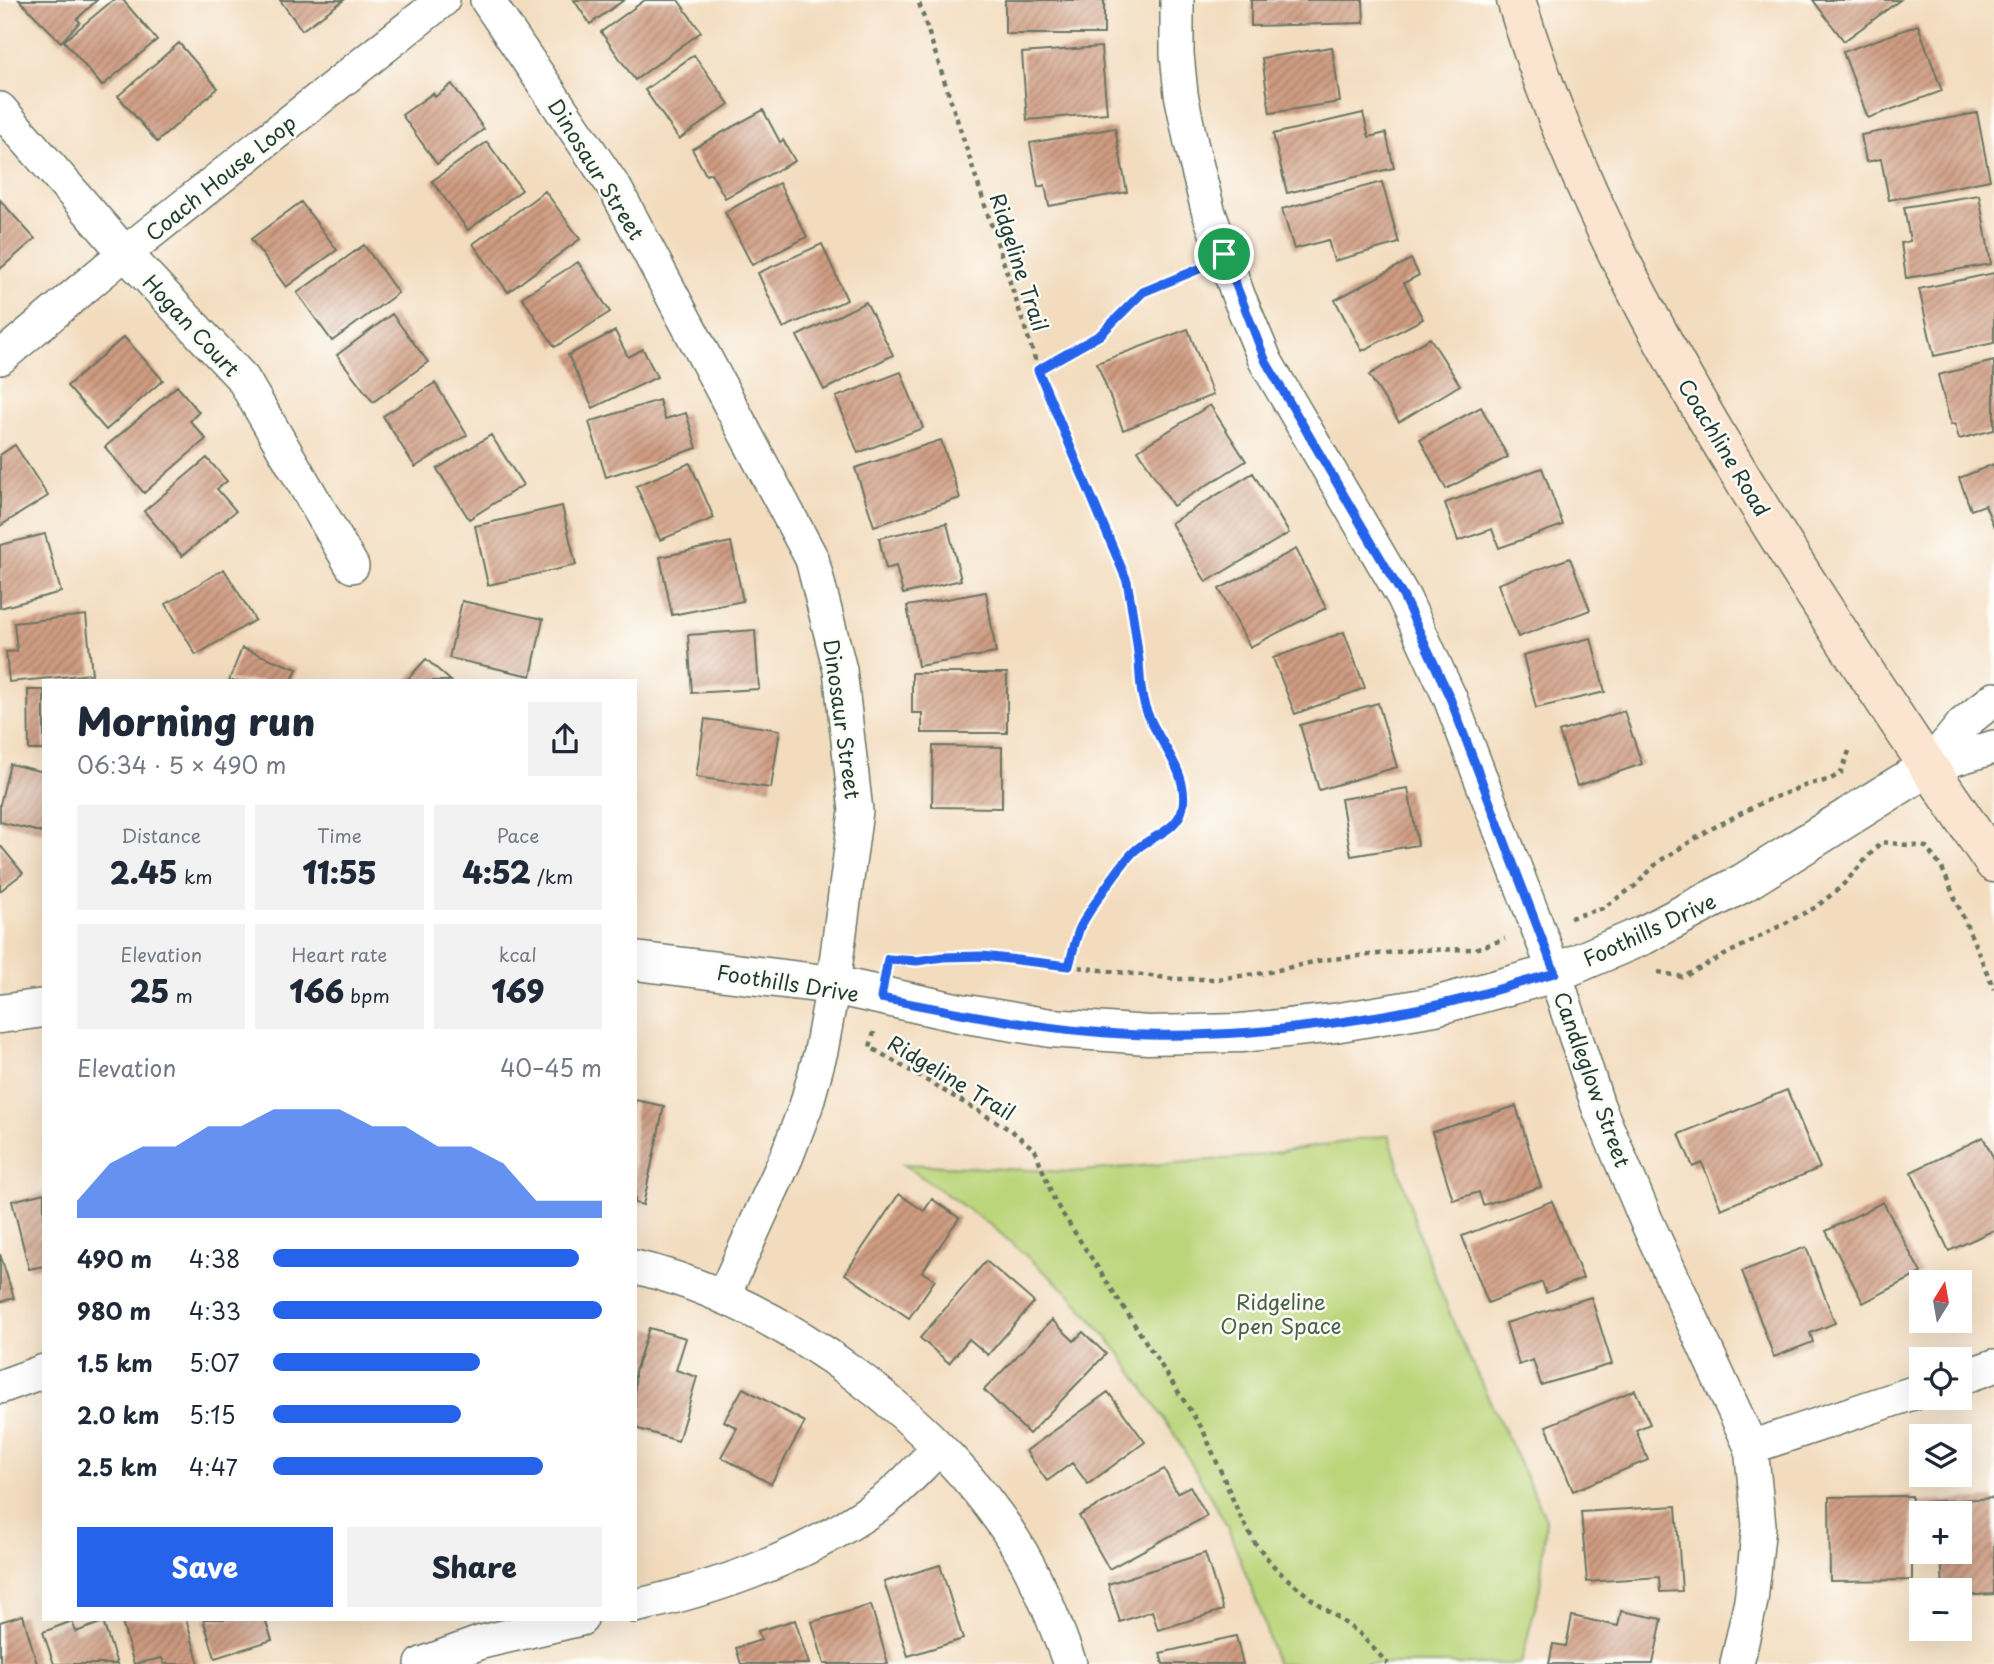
<!DOCTYPE html>
<meta charset="utf-8">
<style>
:root{--surface:#fff;--page:#f2f2f3;--text:#1f2937;--muted:#747a83;--accent:#2563eb}
body{margin:0;font-family:"Playpen Sans",sans-serif;background:var(--page);color:var(--text);height:100vh;display:flex;flex-direction:column;font-size:26px;white-space:nowrap}
*{box-sizing:border-box;margin:0}
p{font-size:23px;color:var(--muted)}
.icon{flex:none;width:38px;height:38px;fill:none;stroke:currentColor;stroke-width:2;stroke-linecap:round;stroke-linejoin:round}
.map{position:relative;flex:1;overflow:hidden}
.drawer{position:absolute;left:42px;top:679px;width:595px;height:942px;display:flex;flex-direction:column;background:var(--surface);border-radius:0px;box-shadow:0 7px 28px #0002}
.drawer>*{flex:none}
.needle{width:46px;rotate:11deg}
.controls{position:absolute;left:1909px;top:1270px;display:grid;gap:14px}
.controls a{display:grid;place-items:center;width:63px;height:63px;border-radius:0px;background:var(--surface);box-shadow:0 7px 28px #0002;font-size:35px}
.pin{position:absolute;display:grid;place-items:center;width:60px;height:60px;color:#fff;margin:-30px;border:4px solid #fff;border-radius:50%;box-shadow:0 2px 7px #0007}
.round{display:grid;place-items:center;flex:none;width:74px;height:74px;border-radius:0px;background:var(--page)}
.head{display:flex;align-items:center;justify-content:space-between;height:119px;padding:0 35px}
h1{font-size:38px;font-weight:800;line-height:52px}
.figures{display:grid;grid-template-columns:repeat(3,1fr);gap:10px;height:119px;padding:7px 35px}
.figures div{display:grid;align-content:center;border-radius:0px;background:var(--page);text-align:center}
.figures b{font-size:30px;font-weight:800}
.figures small{font-size:19px;font-weight:400}
.figures p{font-size:19px}
.chart{height:196px;padding:14px 35px}
.chart p{display:flex;justify-content:space-between}
.chart svg{width:100%;height:126px;margin-top:7px;fill:var(--accent);opacity:.7}
.button{display:flex;gap:14px;margin-top:auto;padding:14px 35px}
.button a{flex:1;height:80px;border-radius:0px;background:var(--accent);color:#fff;font-size:28px;font-weight:800;line-height:80px;text-align:center}
.button a+a{background:var(--page);color:var(--text)}
ul{padding:0 35px;list-style:none;font-size:23px}
li{display:grid;grid-template-columns:112px 84px 1fr;align-items:center;height:52px}
li i{height:18px;border-radius:9px;background:var(--accent)}
.map>svg:first-child{display:block}
.green{fill:#bbd57a;stroke:#6d8957;stroke-width:2}
.building{fill:url(#building-hatch)}
.lines{fill:none;stroke-linecap:round;stroke-linejoin:round}
.minor-casing{stroke:#697564;stroke-width:36}
.tertiary-casing{stroke:#697564;stroke-width:41}
.secondary-casing{stroke:#697564;stroke-width:41}
.path{stroke:#697564;stroke-width:4.5;stroke-dasharray:5 5;stroke-linecap:butt}
.minor{stroke:#fff;stroke-width:33}
.tertiary{stroke:#fff;stroke-width:38}
.secondary{stroke:#fce5d0;stroke-width:38}
.route-casing{stroke:#fff;stroke-width:14}
.route{stroke:#2563eb;stroke-width:9}
.labels{text-anchor:middle;dominant-baseline:central;stroke-width:5;stroke-linejoin:round;paint-order:stroke}
.street-label{font-size:21px;fill:#1f3d34;stroke:#fdfcf7}
.park-label{font-size:21px;fill:#466346;stroke:#fdfcf7}
</style>
<div class="map">
<svg width="1994" height="1664" viewBox="0 0 1994 1664">
<defs>
<pattern id="building-hatch" width="6" height="6" patternUnits="userSpaceOnUse" patternTransform="scale(1.75)"><rect width="6" height="6" fill="#cf9b81"/><path d="M-1 1l2-2M0 6l6-6M5 7l2-2" fill="none" stroke="#a7806a"/></pattern>
</defs>
<rect width="100%" height="100%" fill="#fdfcf7"/>
<filter id="ink" filterUnits="userSpaceOnUse"><feTurbulence type="fractalNoise" baseFrequency=".0143" numOctaves="2"/><feDisplacementMap in="SourceGraphic" scale="14" xChannelSelector="R" yChannelSelector="G"/><feConvolveMatrix kernelMatrix="1 2 1 2 8 2 1 2 1" color-interpolation-filters="sRGB"/></filter>
<filter id="wash" filterUnits="userSpaceOnUse"><feTurbulence type="fractalNoise" baseFrequency=".00686" numOctaves="4" result="noise"/><feDisplacementMap in="SourceGraphic" scale="28" xChannelSelector="R" yChannelSelector="G"/><feGaussianBlur stdDeviation="1.57" result="paint"/><feColorMatrix in="noise" values="0 0 0 0 0 0 0 0 0 0 0 0 0 0 0 0 0 1.4 0 .05"/><feComposite in="paint" operator="in"/></filter>
<g filter="url(#wash)">
<rect width="100%" height="100%" fill="#f3dcbe"/>
<!-- green -->
<path class="green" d="M1389,1135L1421,1241L1458,1334L1546,1519L1540,1587L1521,1664H1276L1261,1613L1227,1526L1176,1437L1119,1352L1070,1294L993,1227L903,1164L1070,1172L1247,1157Z"/>
<g id="blocks">
<!-- building -->
<path class="building" d="M19,0H97L77,19L80,22L61,42Z
M113,0H123L157,40L102,86L64,41Z
M280,0H344L302,30Z
M574,0H624L590,24Z
M645,0H678L701,32L635,80L601,32Z
M1005,0H1104V34H1005Z
M1251,0H1363L1364,23L1251,26Z
M1813,0H1900L1844,41Z
M1918,25L1942,91L1868,118L1843,52Z
M179,43L218,88L157,142L118,96Z
M1101,47L1107,113L1027,120L1022,53Z
M1332,47L1340,102L1270,113L1262,58Z
M694,55L729,104L679,139L645,90Z
M452,84L484,129L437,164L402,115L433,93L435,97Z
M763,110L780,142L783,140L795,161L725,198L711,173L706,175L692,149Z
M1363,113L1369,137L1386,133L1394,168L1287,193L1273,134Z
M1977,113L1990,180L1889,200L1881,159L1866,162L1861,135Z
M1115,128L1127,192L1049,206L1045,185L1038,187L1030,143Z
M487,142L522,190L468,230L432,181Z
M1382,182L1399,243L1334,261L1328,240L1294,249L1282,209Z
M779,183L807,237L752,265L725,212Z
M545,191L580,239L508,292L473,244Z
M1979,195L1991,264L1906,278L1901,243L1910,241L1904,207Z
M0,200L35,239L0,269Z
M301,202L337,250L286,287L251,239Z
M822,244L847,300L783,328L758,273Z
M364,245L398,293L332,341L297,293Z
M1411,259L1419,275L1404,283L1423,319L1362,351L1335,300Z
M578,262L610,312L555,347L522,297Z
M1994,273V343L1934,356L1919,289Z
M866,302L893,355L824,390L797,336Z
M392,314L428,362L373,402L337,355Z
M1188,329L1213,395L1123,430L1097,363Z
M615,331L628,357L643,349L657,377L593,408L568,355Z
M124,337L163,380L106,430L67,386Z
M1430,338L1460,385L1399,422L1369,375Z
M1994,361V430L1959,439L1955,424L1951,425L1938,375Z
M901,372L923,428L858,453L836,397Z
M435,383L467,435L415,467L383,416Z
M177,386L199,412L190,421L206,439L144,493L105,447Z
M659,400L665,419L686,413L697,448L606,477L589,422Z
M1210,405L1246,461L1173,506L1138,450Z
M1481,407L1508,457L1446,489L1420,439Z
M491,435L523,485L469,519L437,469Z
M941,440L960,498L874,526L855,468Z
M15,445L48,496L0,526V455Z
M207,458L227,481L217,489L236,511L182,556L144,511Z
M690,463L714,518L660,540L636,486Z
M1994,464V527L1985,505L1971,510L1959,478Z
M1542,468L1563,525L1499,548L1492,529L1458,541L1445,503Z
M1253,473L1289,533L1206,582L1171,523Z
M562,506L576,565L488,585L475,526Z
M947,523L961,580L903,594L896,566L886,569L879,538Z
M45,534L61,592L0,608V545Z
M731,542L743,601L672,615L660,557Z
M1296,549L1326,608L1250,647L1219,589Z
M1570,558L1590,610L1518,637L1498,584Z
M224,569L255,620L196,655L166,604Z
M986,592L996,653L918,666L907,606Z
M462,601L543,619L531,676L449,658Z
M86,615L92,674L9,682L6,652L17,651L14,623Z
M755,630L759,689L692,693L688,635Z
M1344,632L1365,688L1295,714L1273,658Z
M1591,638L1605,692L1536,708L1523,655Z
M242,648L297,669L292,681H229Z
M426,659L451,681H406Z
M912,673H1007V733H922V713H912Z
M28,690H44V750H29Z
M1378,703L1397,767L1319,790L1300,725Z
M1624,711L1642,764L1577,786L1559,732Z
M705,719L780,730L771,788L696,777Z
M933,746L1002,747V808L932,807Z
M10,764L44,772V833L0,822V804Z
M1408,788L1418,845L1351,856L1341,799Z
M0,845L23,873L0,891Z
M1787,1090L1820,1168L1721,1209L1702,1163L1693,1167L1679,1134Z
M635,1100L664,1106L643,1205L635,1203Z
M1516,1106L1541,1187L1483,1205L1479,1192L1453,1200L1432,1132Z
M1983,1137L1994,1159V1230L1949,1251L1911,1172Z
M44,1193V1266L29,1269L12,1201Z
M899,1194L924,1211L932,1199L959,1218L922,1272L935,1280L909,1318L845,1274Z
M1552,1201L1583,1278L1546,1293L1542,1282L1488,1303L1462,1236Z
M1883,1202L1921,1273L1863,1303L1826,1231Z
M1806,1247L1835,1323L1810,1333L1813,1342L1774,1357L1742,1271Z
M0,1254L14,1298L0,1302Z
M986,1261L1034,1302L988,1355L969,1339L949,1363L920,1338Z
M1591,1297L1612,1364L1541,1385L1533,1360L1519,1365L1506,1323Z
M1052,1320L1074,1341L1083,1332L1106,1354L1029,1434L984,1390Z
M649,1328L686,1338L676,1370L697,1377L678,1441L635,1428V1372Z
M743,1388L805,1422L771,1484L721,1457L737,1428L724,1421Z
M1635,1390L1650,1424L1636,1430L1648,1460L1573,1491L1546,1426Z
M1108,1392L1145,1442L1088,1484L1072,1463L1047,1481L1026,1451Z
M1164,1469L1177,1493L1190,1486L1207,1516L1109,1569L1079,1516Z
M1912,1496V1580L1830,1581L1829,1497Z
M1994,1498V1594L1960,1596V1591H1943L1941,1552H1960V1514H1920V1502Z
M1676,1506L1682,1591L1660,1592L1659,1577L1587,1582L1581,1512Z
M1205,1553L1223,1610L1158,1630L1152,1611L1120,1622L1108,1584Z
M940,1565L963,1639L908,1656L884,1582Z
M871,1605L888,1664H824L812,1622Z
M1621,1611L1662,1619L1653,1664H1549L1553,1644L1566,1646L1572,1616L1618,1626Z
M23,1615L37,1664H0V1622Z
M121,1619H186L199,1664H164L162,1658L134,1664Z
M203,1619H265L272,1640L215,1658Z
M795,1620L809,1664H741L736,1648L761,1640L758,1631Z
M72,1621L76,1632L103,1622L117,1664H54L43,1632Z
M1236,1636L1243,1664H1163L1160,1653Z"/>
</g>
</g>
<g filter="url(#ink)">
<use href="#blocks" fill-opacity="0" stroke="#697564" stroke-width="2"/>
<g class="lines">
<defs>
<path id="minor" d="M487,0L616,190L812,559L840,670L856,811L833,985L821,1051L806,1106L786,1158L723,1297
M1177,0V54L1181,94L1191,143L1208,210L1238,295L1266,362L1404,598L1450,698L1555,973L1598,1106L1646,1220L1751,1447L1759,1525L1751,1601L1737,1664
M0,109L125,253L243,379L352,566
M0,358L125,253L443,0
M1928,767L1963,724L1994,699
M1928,767L1994,747
M635,1267C780,1300 946,1424 1021,1552C1042,1588 1056,1626 1070,1664
M1960,1378L1994,1366
M0,1387L44,1371
M1751,1447L1922,1390
M635,1606C722,1587 808,1556 881,1503C902,1488 920,1466 939,1448
M422,1664L482,1642L581,1619"/>
<path id="tertiary" d="M635,961L833,985L960,1013L1051,1028L1148,1035L1241,1033L1334,1023L1435,1006L1555,973L1644,935L1743,883L1928,767
M0,1014L44,1008"/>
<path id="secondary" d="M1516,0C1571,182 1659,343 1758,504C1833,626 1913,745 1994,863"/>
</defs>
<!-- minor casing -->
<use href="#minor" class="minor-casing"/>
<!-- tertiary casing -->
<use href="#tertiary" class="tertiary-casing"/>
<!-- secondary casing -->
<use href="#secondary" class="secondary-casing"/>
<!-- path -->
<path class="path" d="M1039,371L1100,335L1143,293L1195,271
M1570,918L1603,908L1635,886L1658,862L1709,830L1763,802L1809,784L1829,780L1841,773L1849,751
M907,960L983,956L1069,966L1081,927L1126,861L1138,847L1160,837L1173,824L1183,808V789L1179,771L1151,724L1143,701L1134,615L1127,581L1039,371L918,0
M1069,966L1175,979H1216L1265,973L1322,960L1415,950L1475,949L1505,939
M1658,972L1683,977L1816,907L1841,887L1881,842L1926,847L1942,868L1994,989
M874,1032L870,1047L1012,1131L1035,1150L1055,1202L1203,1430L1240,1516L1255,1543L1277,1570L1314,1601L1359,1633L1388,1664"/>
<!-- minor -->
<use href="#minor" class="minor"/>
<!-- tertiary -->
<use href="#tertiary" class="tertiary"/>
<!-- secondary -->
<use href="#secondary" class="secondary"/>
</g>
</g>
<g class="lines" filter="url(#ink)">
<defs>
<path id="route" d="M1224,254L1266,362L1404,598L1450,698L1555,973C1514,984 1474,998 1432,1006C1339,1025 1243,1037 1148,1035C1058,1033 969,1015 881,998L888,959L917,961L943,957L983,956L1069,966C1072,954 1075,942 1079,930C1085,916 1126,856 1138,848C1152,836 1179,830 1183,806C1189,768 1153,738 1144,703C1140,690 1140,674 1139,661C1136,634 1132,608 1127,581L1038,370L1100,335L1143,292L1199,269Z"/>
</defs>
<!-- route casing -->
<use href="#route" class="route-casing"/>
<!-- route -->
<use href="#route" class="route"/>
</g>
<g class="labels">
<!-- street labels -->
<g class="street-label">
<text transform="translate(597 169) rotate(58)">Dinosaur Street</text>
<text transform="translate(220 177) rotate(-39)">Coach House Loop</text>
<text transform="translate(1020 262) rotate(72)">Ridgeline Trail</text>
<text transform="translate(192 325) rotate(47)">Hogan Court</text>
<text transform="translate(1725 447) rotate(59)">Coachline Road</text>
<text transform="translate(843 719) rotate(82)">Dinosaur Street</text>
<text transform="translate(1649 929) rotate(-25)">Foothills Drive</text>
<text transform="translate(788 982) rotate(9)">Foothills Drive</text>
<text transform="translate(952 1077) rotate(31)">Ridgeline Trail</text>
<text transform="translate(1593 1079) rotate(70)">Candleglow Street</text>
</g>
<!-- park labels -->
<g class="park-label">
<text x="1281" y="1301">Ridgeline<tspan x="1281" dy="24">Open Space</tspan></text>
</g>
</g>
</svg>
<div class="controls">
<a><svg class="needle" viewBox="-14 -14 28 28"><path d="M0-13l5 13h-10z" fill="#e53935"/><path d="M0 13l5-13h-10z" fill="#747a83"/></svg></a>
<a><svg class="icon" aria-label="locate" viewBox="0 0 24 24"><circle cx="12" cy="12" r="6"/><path d="M12 2v4M12 18v4M2 12h4M18 12h4"/></svg></a>
<a><svg class="icon" aria-label="layers" viewBox="0 0 24 24"><path d="M12 4l9 5-9 5-9-5zM3 14l9 5 9-5"/></svg></a>
<a>+</a>
<a>−</a>
</div>
<div class="pin" style="left:1224px;top:254px;background:#1e9e55"><svg class="icon" aria-label="arrive" viewBox="0 0 24 24"><path d="M6 21V4h12l-3 4 3 4H6"/></svg></div>
<section class="drawer">
<div class="head"><div><h1>Morning run</h1><p>06:34 · 5 × 490 m</p></div><a class="round"><svg class="icon" aria-label="share" viewBox="0 0 24 24"><path d="M12 15V3M7 8l5-5 5 5M5 13v7h14v-7"/></svg></a></div>
<div class="figures">
<div><p>Distance</p><b>2.45<small> km</small></b></div>
<div><p>Time</p><b>11:55</b></div>
<div><p>Pace</p><b>4:52<small> /km</small></b></div>
</div>
<div class="figures">
<div><p>Elevation</p><b>25<small> m</small></b></div>
<div><p>Heart rate</p><b>166<small> bpm</small></b></div>
<div><p>kcal</p><b>169</b></div>
</div>
<div class="chart"><p><span>Elevation</span>40–45 m</p>
<svg viewBox="0 0 160 44" preserveAspectRatio="none"><path d="M0 44V38L10 25L20 19L30 19L40 12L50 12L60 6L70 6L80 6L90 12L100 12L110 19L120 19L130 25L140 38L150 38L160 38V44z"/></svg>
</div>
<ul>
<li><b>490 m</b>4:38<i style="width:93%"></i></li>
<li><b>980 m</b>4:33<i style="width:100%"></i></li>
<li><b>1.5 km</b>5:07<i style="width:63%"></i></li>
<li><b>2.0 km</b>5:15<i style="width:57%"></i></li>
<li><b>2.5 km</b>4:47<i style="width:82%"></i></li>
</ul>
<div class="button"><a>Save</a><a>Share</a></div>
</section>
</div>
